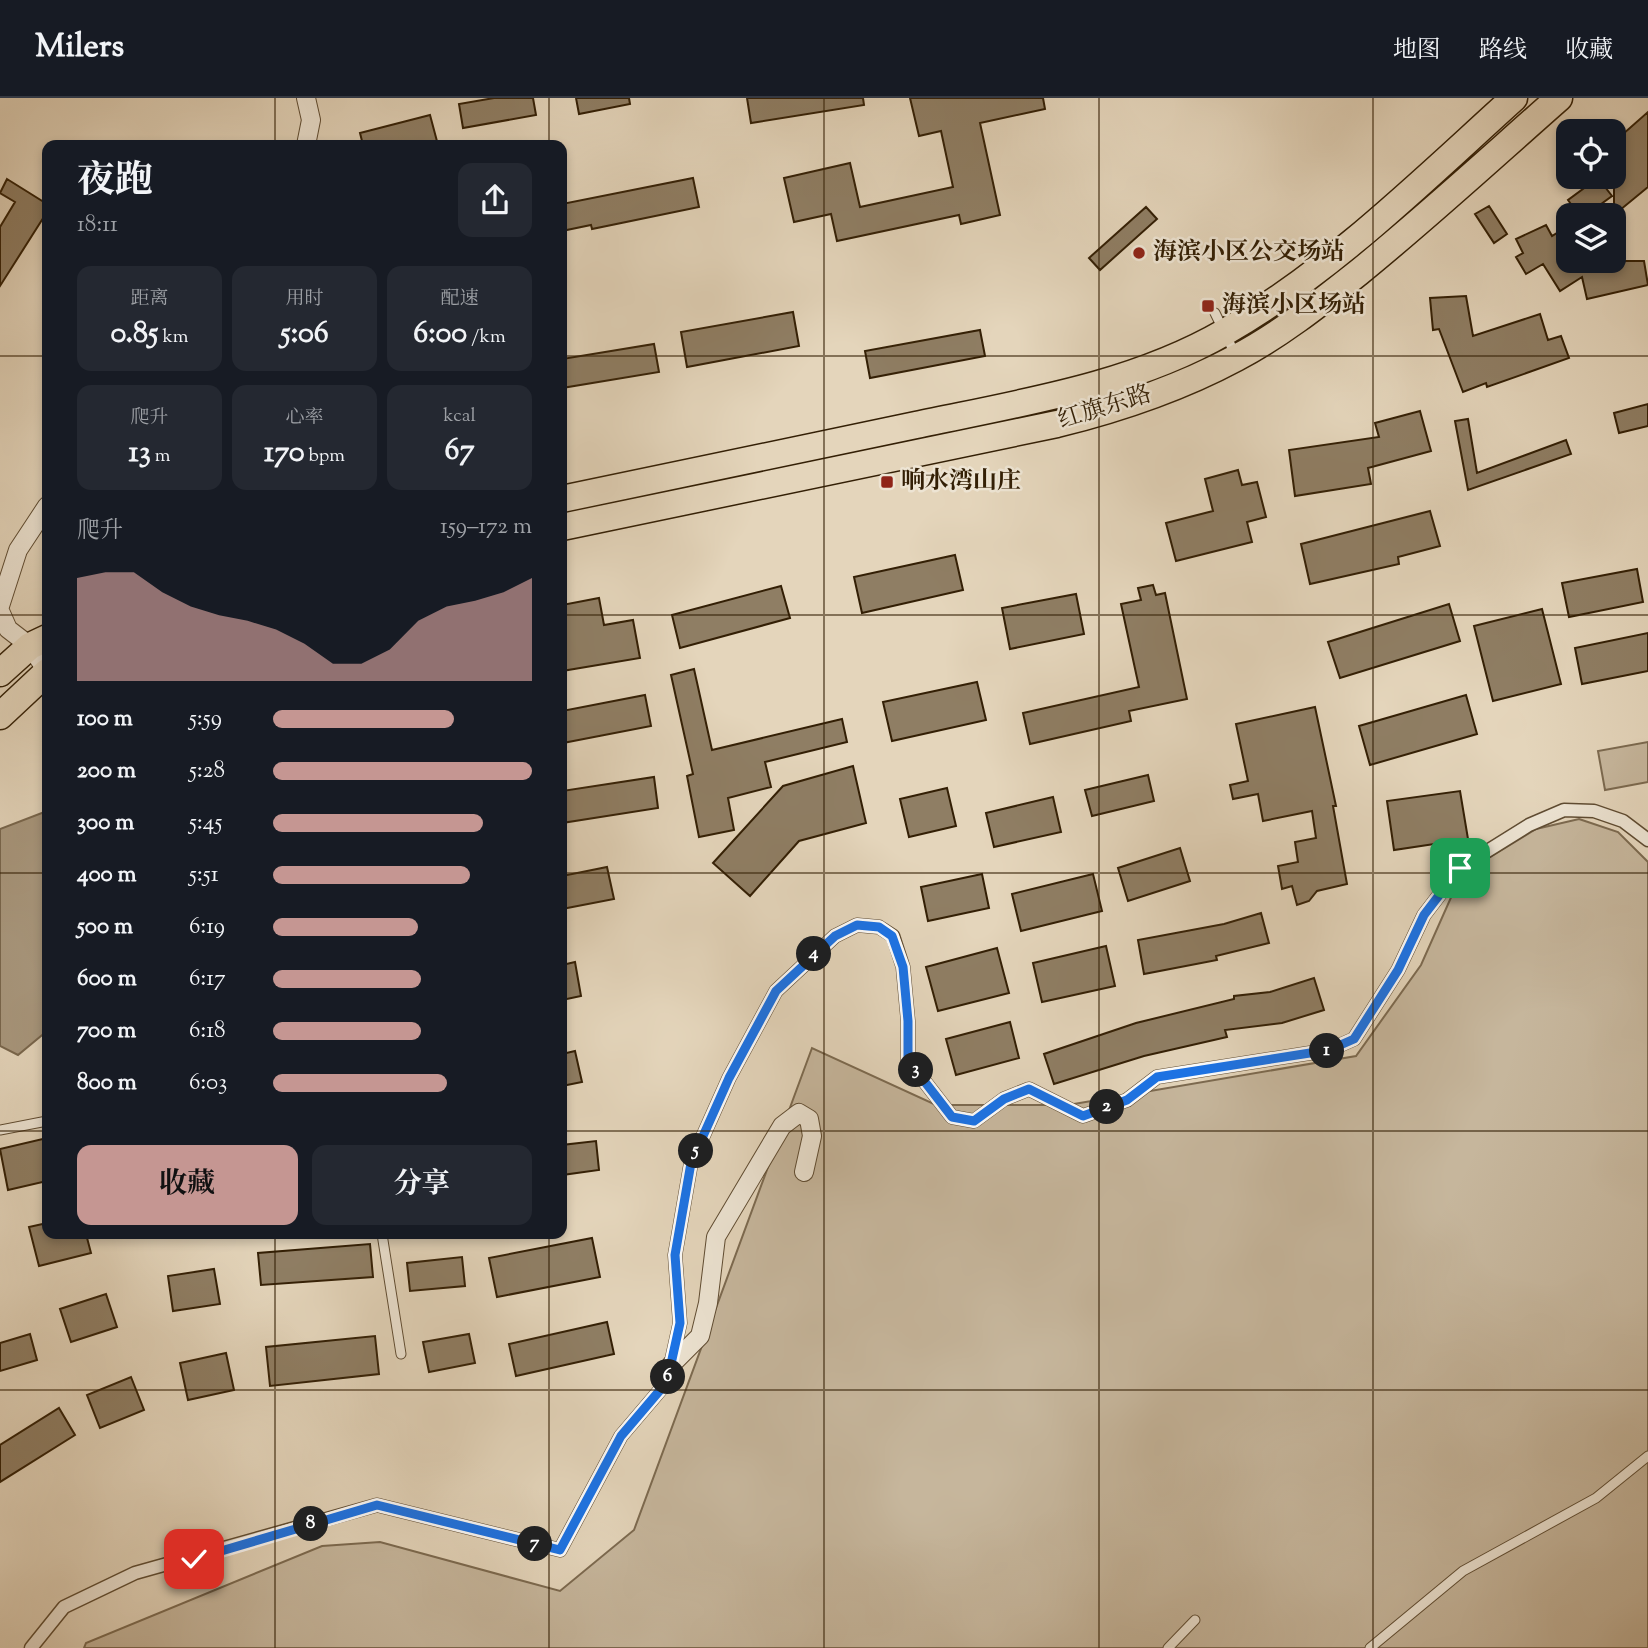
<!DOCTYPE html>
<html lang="zh">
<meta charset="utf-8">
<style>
:root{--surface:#171b24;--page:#242831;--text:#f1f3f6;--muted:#9ea1a6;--line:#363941;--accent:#c59692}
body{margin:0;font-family:"Sorts Mill Goudy","Noto Serif SC",serif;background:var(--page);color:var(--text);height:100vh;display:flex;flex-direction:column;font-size:26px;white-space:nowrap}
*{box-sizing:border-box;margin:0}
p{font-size:23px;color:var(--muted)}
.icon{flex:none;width:38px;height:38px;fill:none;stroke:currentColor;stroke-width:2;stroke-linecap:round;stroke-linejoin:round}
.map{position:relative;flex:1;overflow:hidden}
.sheet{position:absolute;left:42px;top:42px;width:525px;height:1099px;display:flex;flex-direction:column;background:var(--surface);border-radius:14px;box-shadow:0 4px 10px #0003}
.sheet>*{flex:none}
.buttons{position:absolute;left:1556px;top:21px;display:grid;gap:14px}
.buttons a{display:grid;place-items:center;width:70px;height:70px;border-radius:14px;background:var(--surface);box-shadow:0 4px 10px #0003;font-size:35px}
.pin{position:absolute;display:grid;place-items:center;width:60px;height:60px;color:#fff;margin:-30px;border-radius:14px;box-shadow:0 4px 10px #0006}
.km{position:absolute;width:35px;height:35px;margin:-18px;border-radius:50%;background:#222;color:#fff;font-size:19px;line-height:35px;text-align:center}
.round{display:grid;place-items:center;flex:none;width:74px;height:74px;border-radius:14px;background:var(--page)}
.headline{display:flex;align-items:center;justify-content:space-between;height:119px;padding:0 35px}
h1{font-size:38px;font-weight:700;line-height:52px}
.stats{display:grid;grid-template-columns:repeat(3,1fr);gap:10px;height:119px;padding:7px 35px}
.stats div{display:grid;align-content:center;border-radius:14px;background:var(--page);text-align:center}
.stats b{font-size:30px;font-weight:700}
.stats small{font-size:19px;font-weight:400}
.stats p{font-size:19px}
.chart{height:196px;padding:14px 35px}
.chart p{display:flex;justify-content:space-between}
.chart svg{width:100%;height:126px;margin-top:7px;fill:var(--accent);opacity:.7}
.action{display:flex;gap:14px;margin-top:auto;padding:14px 35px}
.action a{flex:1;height:80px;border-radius:14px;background:var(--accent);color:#111;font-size:28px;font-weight:700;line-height:80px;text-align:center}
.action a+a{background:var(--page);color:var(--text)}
ul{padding:0 35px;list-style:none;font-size:23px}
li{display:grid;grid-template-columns:112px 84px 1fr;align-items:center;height:52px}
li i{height:18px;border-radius:9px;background:var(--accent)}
header{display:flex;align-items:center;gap:42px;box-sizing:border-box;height:98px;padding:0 35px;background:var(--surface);border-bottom:2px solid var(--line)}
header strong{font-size:33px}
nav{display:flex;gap:38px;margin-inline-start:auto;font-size:24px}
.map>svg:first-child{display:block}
.green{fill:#c6b69c;stroke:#7c6a50;stroke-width:2}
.water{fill:#a8977d;stroke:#79674d;stroke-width:2}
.building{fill:#8f7e64;stroke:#331f05;stroke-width:2}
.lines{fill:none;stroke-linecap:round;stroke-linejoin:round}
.service-casing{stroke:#5f4c32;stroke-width:11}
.pedestrian-casing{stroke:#5f4c32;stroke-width:15}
.minor-casing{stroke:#5f4c32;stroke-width:20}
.primary-casing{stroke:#331f05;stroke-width:29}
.service{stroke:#ede4d3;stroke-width:9}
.pedestrian{stroke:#ede4d3;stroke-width:12}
.minor{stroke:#ede4d3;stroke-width:18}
.primary{stroke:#e4d5bb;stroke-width:26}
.route-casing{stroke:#fff;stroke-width:14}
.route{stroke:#1a73e8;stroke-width:9}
.grid{fill:none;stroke:#331f05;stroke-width:2;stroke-opacity:0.55}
.poi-dot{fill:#8f2418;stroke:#ede4d3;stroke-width:2.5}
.labels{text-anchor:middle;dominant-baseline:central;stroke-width:5;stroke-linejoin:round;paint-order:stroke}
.poi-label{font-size:24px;font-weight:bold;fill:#331f05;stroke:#ede4d3;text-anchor:start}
.street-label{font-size:24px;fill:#331f05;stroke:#ede4d3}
</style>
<header>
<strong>Milers</strong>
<nav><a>地图</a><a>路线</a><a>收藏</a></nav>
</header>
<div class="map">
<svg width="1648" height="1550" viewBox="0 0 1648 1550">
<rect width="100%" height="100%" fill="#e4d5bb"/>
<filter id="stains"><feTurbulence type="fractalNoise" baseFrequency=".00286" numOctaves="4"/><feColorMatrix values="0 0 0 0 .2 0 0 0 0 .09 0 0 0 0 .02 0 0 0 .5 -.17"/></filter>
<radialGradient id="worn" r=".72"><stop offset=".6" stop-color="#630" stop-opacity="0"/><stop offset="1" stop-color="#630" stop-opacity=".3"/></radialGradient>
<!-- green -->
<path class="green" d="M1648,644V684L1605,692L1598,653Z
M1579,721L1618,734L1648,764V1550H84L86,1545L322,1448L380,1444L560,1493L634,1432L812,950L936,1007H1068L1356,958L1421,867L1461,777L1536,731Z"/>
<!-- water -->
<path class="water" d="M47,713V933L18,957L0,948V731Z"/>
<!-- building -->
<path class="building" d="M494,0H533L536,17L463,30L459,6Z
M576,0H629L630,6L579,16Z
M747,0H863L864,7L751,25Z
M910,0H1043L1045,11L980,25L1000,117L961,126L959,117L837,143L831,116L794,124L784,80L850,65L860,109L953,89L941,33L919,38Z
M1648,14V89L1614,117V44Z
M430,17L438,47H363L360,35Z
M693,80L699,109L592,131L591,127L562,133V106Z
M1598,80L1612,98L1586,117H1579L1568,102Z
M7,81L47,106V114L0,188V129L15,104L0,95Z
M1489,108L1507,136L1494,145L1475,116Z
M1146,109L1157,121L1100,172L1089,160Z
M1546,127L1552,138L1568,128V163H1644L1648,187L1587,201L1582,179L1560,193L1543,166L1526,176L1516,159L1523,155L1516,141Z
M1466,198L1473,238L1540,216L1548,242L1561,238L1569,260L1487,289L1486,285L1463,294L1439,231L1433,232L1430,200Z
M793,214L799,248L687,269L681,234Z
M980,232L985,258L870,280L865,253Z
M654,246L659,274L562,290V261Z
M1648,306V328L1619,335L1614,315Z
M1420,313L1431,353L1368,370L1371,386L1295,398L1289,352L1379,339L1375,325Z
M1468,321L1477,375L1566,342L1571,356L1468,392L1455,323Z
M1238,372L1242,387L1257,384L1266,419L1247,424L1252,444L1176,463L1166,425L1213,413L1205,381Z
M1430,413L1440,448L1398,459L1399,466L1310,486L1301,446Z
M955,457L963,492L862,515L854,479Z
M1637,471L1643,504L1569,519L1562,485Z
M1153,487L1156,497L1165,495L1187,601L1129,613L1131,623L1030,646L1023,615L1139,589L1121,506L1141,502L1138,490Z
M781,488L790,520L680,550L672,517Z
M1076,496L1084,536L1010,551L1002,510Z
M599,500L604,527L633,522L640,560L562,573V507Z
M1449,506L1460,543L1340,580L1328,544Z
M1542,511L1561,586L1493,603L1474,528Z
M1648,535V573L1582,586L1575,550Z
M694,571L712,652L842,621L847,644L765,664L771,689L728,700L734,732L699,739L687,678L693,676L671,577Z
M977,584L986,622L892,643L883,604Z
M645,597L651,628L563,645L562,613Z
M1466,597L1477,636L1370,667L1359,628Z
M1315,609L1336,708H1333L1347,786L1317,793L1309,803L1297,807L1292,788L1282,791L1278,768L1298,764L1295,744L1316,740L1312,713L1263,723L1258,696L1233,701L1230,687L1248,683L1236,626Z
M853,668L866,725L799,743L750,798L713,765L783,688Z
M1148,677L1154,703L1092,718L1085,692Z
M654,679L658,710L562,725V693Z
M947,690L956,728L909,739L900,701Z
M1460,693L1468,741L1394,752L1387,703Z
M1053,699L1061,734L994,749L986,715Z
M1180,750L1190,783L1128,803L1118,770Z
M607,769L614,801L562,811V778Z
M982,776L989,810L928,823L921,789Z
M1093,776L1102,813L1021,833L1012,796Z
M1261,815L1269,845L1216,858L1217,862L1144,876L1138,842L1224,826Z
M1106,848L1115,888L1042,904L1033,865Z
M997,850L1009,895L938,913L926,869Z
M575,864L581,898L562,902V867Z
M1314,880L1324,912L1282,925L1225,932L1227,939L1144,958L1054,986L1044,956L1136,925L1234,901V898L1270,894Z
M1010,924L1019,960L956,977L946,941Z
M575,953L582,984L562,988V956Z
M47,1040V1083L8,1092L0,1051Z
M596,1043L599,1072L562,1077V1047Z
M47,1125V1136H86L91,1155L39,1168L29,1129Z
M592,1140L600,1179L497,1199L489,1160Z
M370,1146L373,1179L261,1187L258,1155Z
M462,1159L465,1188L410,1193L407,1165Z
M214,1171L220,1206L173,1213L168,1178Z
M106,1196L117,1229L71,1244L60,1211Z
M607,1224L614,1256L516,1278L509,1246Z
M30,1236L37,1262L0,1273V1245Z
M469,1236L475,1265L429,1274L423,1244Z
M375,1238L379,1276L270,1288L266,1249Z
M226,1255L234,1292L188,1302L180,1265Z
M131,1279L144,1312L100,1330L87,1297Z
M59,1310L75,1337L0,1384V1347Z"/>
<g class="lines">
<defs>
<path id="service" d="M1215,215L1236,258
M0,1032L47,1023
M382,1136L401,1256
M1168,1550L1195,1522
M1370,1550L1463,1473L1596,1400L1648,1358"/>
<path id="pedestrian" d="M31,1550L64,1509L135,1475L377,1407L560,1452L621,1338L667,1284L680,1225L675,1157L691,1065L729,980L776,893L835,838L857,827L879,829L893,838L903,869L908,923V962L952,1019L974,1023L1004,1001L1029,991L1083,1018L1127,1002L1157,979L1329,952L1354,941L1398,872L1424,817L1460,770L1529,727L1564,712L1594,713L1623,723L1648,742"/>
<path id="minor" d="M306,47L311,22L306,0
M0,508L18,452L47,408
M0,513L8,531L30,548L47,573
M671,1267L700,1238L708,1205L716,1139L782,1028L799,1015L809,1021L812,1038L804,1074"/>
<path id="primary" d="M562,401C680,376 798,351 916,327C1020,305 1132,288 1225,234C1333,172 1422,83 1514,0
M562,429L1057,326C1118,311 1180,290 1236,260C1280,237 1320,205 1358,175C1427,119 1492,59 1559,0
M0,575L30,548L47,540
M0,618L47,574"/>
</defs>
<!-- service casing -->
<use href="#service" class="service-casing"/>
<!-- pedestrian casing -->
<use href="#pedestrian" class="pedestrian-casing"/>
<!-- minor casing -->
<use href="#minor" class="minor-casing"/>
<!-- primary casing -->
<use href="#primary" class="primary-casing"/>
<!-- service -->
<use href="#service" class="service"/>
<!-- pedestrian -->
<use href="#pedestrian" class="pedestrian"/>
<!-- minor -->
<use href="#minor" class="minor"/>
<!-- primary -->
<use href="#primary" class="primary"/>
</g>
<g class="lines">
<defs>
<path id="route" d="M194,1461L377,1407L560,1452L621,1338L667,1284L680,1225L675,1157L691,1065L729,980L776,893L835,838L857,827L879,829L892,838L903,869L908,923V962L952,1019L974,1023L1004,1001L1029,991L1083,1018L1127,1002L1157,979L1329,952L1354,941L1398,872L1424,817L1460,770"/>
</defs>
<!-- route casing -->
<use href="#route" class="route-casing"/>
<!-- route -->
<use href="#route" class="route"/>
</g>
<!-- grid -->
<path class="grid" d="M275,0V47M549,0V47M824,0V1550M1099,0V1550M1373,0V1550M0,258H47M562,258H1648M0,517H47M562,517H1648M0,775H47M562,775H1648M0,1033H47M562,1033H1648M275,1136V1550M549,1136V1550M0,1292H1648"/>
<!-- markers -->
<g class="poi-dot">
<circle cx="1139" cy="155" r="7"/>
<rect x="1201" y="201" width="14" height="14" rx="3.5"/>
<rect x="880" y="377" width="14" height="14" rx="3.5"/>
</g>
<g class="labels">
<!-- poi labels -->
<g class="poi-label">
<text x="1153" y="155">海滨小区公交场站</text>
<text x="1222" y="208">海滨小区场站</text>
<text x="901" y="384">响水湾山庄</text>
</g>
<!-- street labels -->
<g class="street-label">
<text transform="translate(1105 310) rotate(-17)">红旗东路</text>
</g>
</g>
<rect width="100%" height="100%" filter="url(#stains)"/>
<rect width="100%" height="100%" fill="url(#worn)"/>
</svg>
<div class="buttons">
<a><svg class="icon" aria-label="locate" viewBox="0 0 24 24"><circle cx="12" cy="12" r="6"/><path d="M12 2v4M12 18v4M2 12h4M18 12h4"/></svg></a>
<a><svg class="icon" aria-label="layers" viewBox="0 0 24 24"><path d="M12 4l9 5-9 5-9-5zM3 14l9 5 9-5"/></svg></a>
</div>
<div class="pin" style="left:1460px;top:770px;background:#1e9e55"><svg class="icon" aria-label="arrive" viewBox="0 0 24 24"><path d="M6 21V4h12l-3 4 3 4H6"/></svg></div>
<div class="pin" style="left:194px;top:1461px;background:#d93025"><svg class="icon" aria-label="check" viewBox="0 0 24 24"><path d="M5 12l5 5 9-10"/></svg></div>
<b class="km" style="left:1327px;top:953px">1</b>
<b class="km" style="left:1107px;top:1009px">2</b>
<b class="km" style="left:916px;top:972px">3</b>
<b class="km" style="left:814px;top:856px">4</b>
<b class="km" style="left:696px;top:1053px">5</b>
<b class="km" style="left:668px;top:1279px">6</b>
<b class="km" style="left:535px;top:1446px">7</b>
<b class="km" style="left:311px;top:1426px">8</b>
<section class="sheet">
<div class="headline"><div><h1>夜跑</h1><p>18:11</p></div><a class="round"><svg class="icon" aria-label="share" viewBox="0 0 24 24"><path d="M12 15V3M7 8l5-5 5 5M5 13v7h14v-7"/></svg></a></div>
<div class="stats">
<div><p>距离</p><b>0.85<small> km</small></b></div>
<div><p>用时</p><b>5:06</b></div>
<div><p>配速</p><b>6:00<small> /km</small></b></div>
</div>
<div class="stats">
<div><p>爬升</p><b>13<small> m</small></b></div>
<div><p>心率</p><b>170<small> bpm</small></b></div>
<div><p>kcal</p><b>67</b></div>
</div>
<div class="chart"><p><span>爬升</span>159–172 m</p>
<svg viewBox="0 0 160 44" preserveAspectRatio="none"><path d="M0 44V8L10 6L20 6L30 13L40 18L50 21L60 23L70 26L80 31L90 38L100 38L110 33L120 23L130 18L140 16L150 13L160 8V44z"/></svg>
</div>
<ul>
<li><b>100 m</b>5:59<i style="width:70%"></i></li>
<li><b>200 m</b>5:28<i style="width:100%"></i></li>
<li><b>300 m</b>5:45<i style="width:81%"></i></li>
<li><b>400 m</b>5:51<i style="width:76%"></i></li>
<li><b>500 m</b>6:19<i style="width:56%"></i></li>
<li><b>600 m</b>6:17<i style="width:57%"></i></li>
<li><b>700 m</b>6:18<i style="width:57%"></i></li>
<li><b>800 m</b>6:03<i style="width:67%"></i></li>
</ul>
<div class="action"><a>收藏</a><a>分享</a></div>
</section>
</div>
